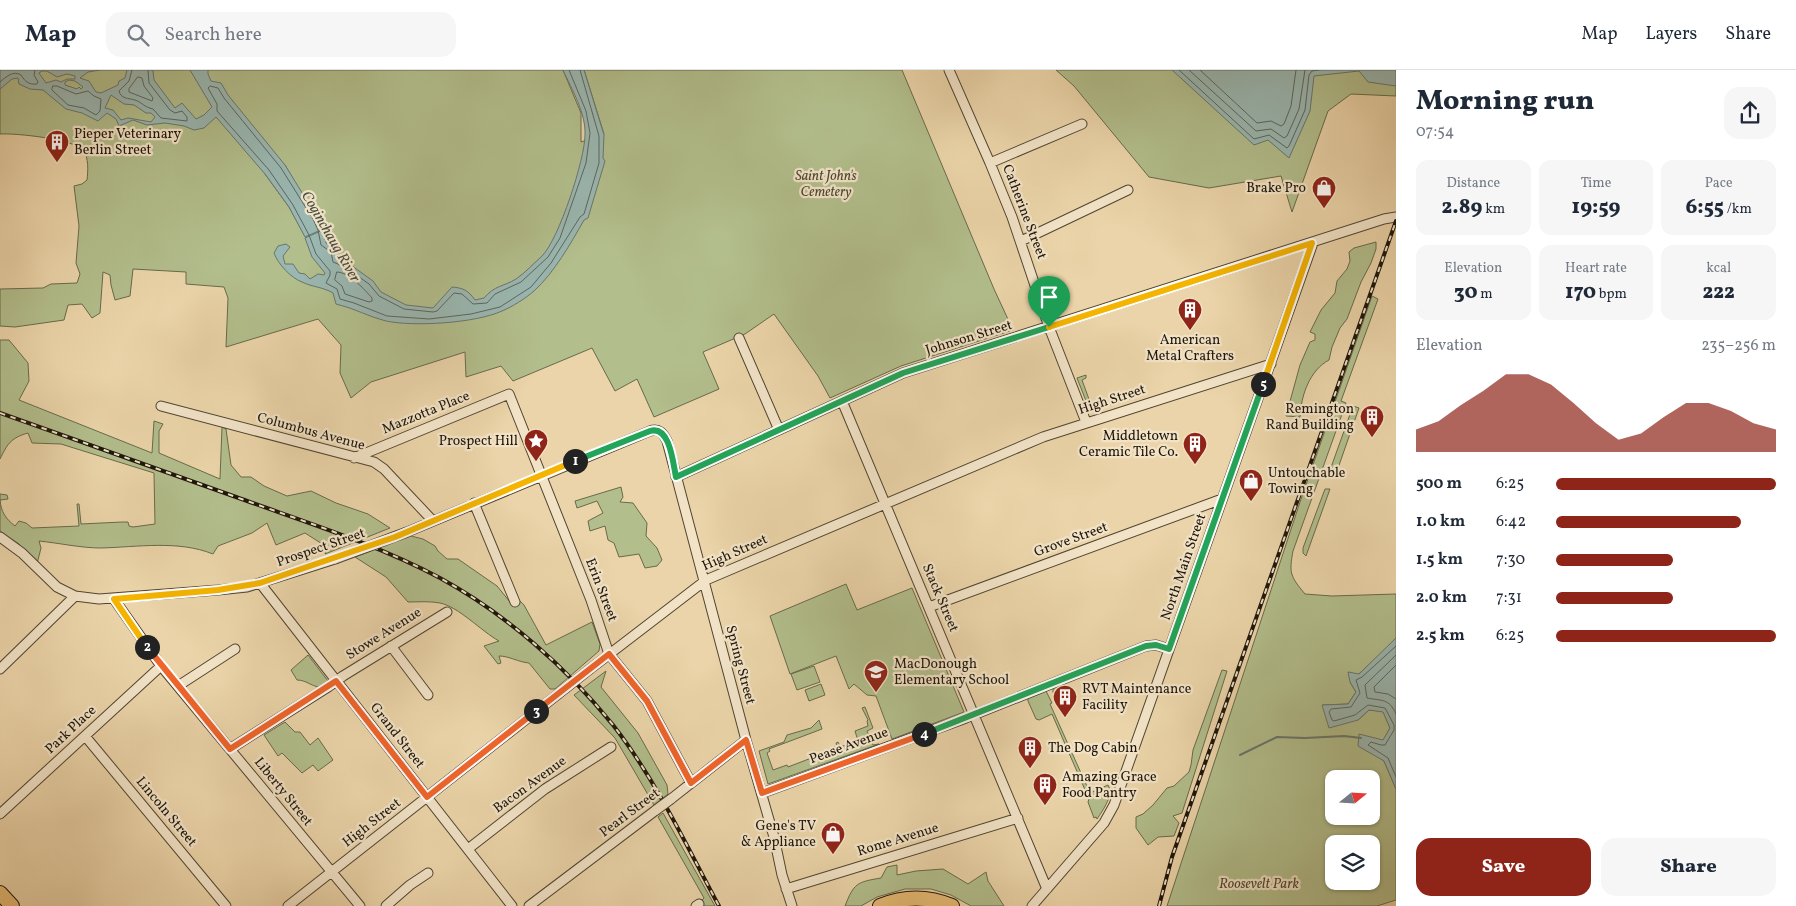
<!DOCTYPE html>
<meta charset="utf-8">
<style>
:root{--surface:#fff;--page:#f6f6f7;--text:#1f2937;--muted:#747a83;--line:#e0e1e3;--accent:#8f2418}
body{margin:0;font-family:Vollkorn,serif;background:var(--page);color:var(--text);height:100vh;display:flex;flex-direction:column;font-size:19px;white-space:nowrap}
*{box-sizing:border-box;margin:0}
p{font-size:16px;color:var(--muted)}
.icon{flex:none;width:28px;height:28px;fill:none;stroke:currentColor;stroke-width:2;stroke-linecap:round;stroke-linejoin:round}
.map{position:relative;flex:1;overflow:hidden}
.sheet{display:flex;flex-direction:column;background:var(--surface);width:400px}
.sheet>*{flex:none}
.needle{width:32px;rotate:72deg}
.buttons{position:absolute;left:1325px;top:700px;display:grid;gap:10px}
.buttons a{display:grid;place-items:center;width:55px;height:55px;border-radius:10px;background:var(--surface);box-shadow:0 1px 4px #0004;font-size:25px}
.pin{position:absolute;display:grid;place-items:center;width:42px;height:42px;color:#fff;margin:-51px -21px;border-radius:50% 50% 50% 0;rotate:-45deg;box-shadow:0 0 5px #0007}
.pin .icon{rotate:45deg}
.km{position:absolute;width:25px;height:25px;margin:-12px;border-radius:50%;background:#222;color:#fff;font-size:14px;line-height:25px;text-align:center}
.round{display:grid;place-items:center;flex:none;width:52px;height:52px;border-radius:15px;background:var(--page)}
.headline{display:flex;align-items:center;justify-content:space-between;height:85px;padding:0 20px}
h1{font-size:28px;font-weight:800;line-height:38px}
.figures{display:grid;grid-template-columns:repeat(3,1fr);gap:8px;height:85px;padding:5px 20px}
.figures div{display:grid;align-content:center;border-radius:12px;background:var(--page);text-align:center}
.figures b{font-size:21px;font-weight:800}
.figures small{font-size:14px;font-weight:400}
.figures p{font-size:14px}
.chart{height:140px;padding:10px 20px}
.chart p{display:flex;justify-content:space-between}
.chart svg{width:100%;height:90px;margin-top:5px;fill:var(--accent);opacity:.7}
.action{display:flex;gap:10px;margin-top:auto;padding:10px 20px}
.action a{flex:1;height:58px;border-radius:15px;background:var(--accent);color:#fff;font-size:20px;font-weight:800;line-height:58px;text-align:center}
.action a+a{background:var(--page);color:var(--text)}
ul{padding:0 20px;list-style:none;font-size:16px}
li{display:grid;grid-template-columns:80px 60px 1fr;align-items:center;height:38px}
li i{height:12px;border-radius:6px;background:var(--accent)}
header{display:flex;align-items:center;gap:30px;box-sizing:border-box;height:70px;padding:0 25px;background:var(--surface);border-bottom:1px solid var(--line)}
header strong{font-size:24px}
nav{display:flex;gap:28px;margin-inline-start:auto;font-size:18px}
.search{width:350px;height:45px;background:var(--page);display:flex;align-items:center;gap:12px;box-sizing:border-box;padding:0 18px;border-radius:15px;color:var(--muted);font-size:19px}
main{display:flex;flex:1;min-height:0}
.map>svg:first-child{display:block}
.green{fill:#b2be8c;stroke:#686a4b;fill-rule:evenodd}
.water{fill:#9ab7b1;stroke:#68766e;fill-rule:evenodd}
.lines{fill:none;stroke-linecap:round;stroke-linejoin:round}
.shore{stroke:#5c665e;stroke-width:1}
.stream{stroke:#68766e;stroke-width:2}
.minor-casing{stroke:#504532;stroke-width:11}
.highway-casing{stroke:#1d150a;stroke-width:16}
.minor{stroke:#f2e3c7;stroke-width:9}
.highway{stroke:#e6ba74;stroke-width:14}
.rail-casing{stroke:#1d150a;stroke-width:4}
.rail{stroke:#f2e3c7;stroke-width:2;stroke-dasharray:5.5;stroke-linecap:butt}
.minor-bridge-casing{stroke:#504532;stroke-width:11;stroke-linecap:butt}
.minor-bridge{stroke:#f2e3c7;stroke-width:9}
.split-1-casing{stroke:#fff;stroke-width:10}
.split-2-casing{stroke:#fff;stroke-width:10}
.split-3-casing{stroke:#fff;stroke-width:10}
.split-4-casing{stroke:#fff;stroke-width:10}
.split-5-casing{stroke:#fff;stroke-width:10}
.split-6-casing{stroke:#fff;stroke-width:10}
.split-1{stroke:#22a559;stroke-width:6}
.split-2{stroke:#f5b400;stroke-width:6}
.split-3{stroke:#f0652b;stroke-width:6}
.split-4{stroke:#f0652b;stroke-width:6}
.split-5{stroke:#22a559;stroke-width:6}
.split-6{stroke:#f5b400;stroke-width:6}
.labels{text-anchor:middle;dominant-baseline:central;stroke-width:4.5;stroke-linejoin:round;paint-order:stroke}
.poi-label{font-size:14px;fill:#1d150a;stroke:#f2e3c7;text-anchor:start}
.park-label{font-size:14px;font-style:italic;fill:#4a4831;stroke:#f2e3c7}
.street-label{font-size:14px;fill:#1d150a;stroke:#f2e3c7}
.water-label{font-size:15px;font-style:italic;fill:#494e44;stroke:#f2e3c7}
</style>
<header>
<strong>Map</strong>
<div class="search"><svg class="icon" aria-label="search" viewBox="0 0 24 24"><circle cx="10" cy="10" r="6"/><path d="M15 15l6 6"/></svg>Search here</div>
<nav><a>Map</a><a>Layers</a><a>Share</a></nav>
</header>
<main>
<div class="map">
<svg width="1396" height="836" viewBox="0 0 1396 836">
<rect width="100%" height="100%" fill="#ebd4a9"/>
<filter id="stains"><feTurbulence type="fractalNoise" baseFrequency=".004" numOctaves="4"/><feColorMatrix values="0 0 0 0 .2 0 0 0 0 .09 0 0 0 0 .02 0 0 0 .5 -.17"/></filter>
<radialGradient id="worn" r=".72"><stop offset=".6" stop-color="#630" stop-opacity="0"/><stop offset="1" stop-color="#630" stop-opacity=".3"/></radialGradient>
<!-- green -->
<path class="green" d="M0,0H563L581,43V72L604,64L584,0H902L994,219L1013,260L901,296L830,328L818,306L774,244L745,264L703,282L719,319L654,347L637,309L615,321L592,278L513,311L501,296L466,307L465,282L371,312L351,328L340,303L341,275L318,249L226,277L228,228L224,217L186,214V202L133,199L130,226L115,230L111,215L110,205L103,202L100,243L92,248L82,234L68,235L64,250L15,257L0,256V219L43,218L51,214L77,213L80,204L76,193L79,156L74,116L82,114L87,110C88,102 89,87 83,80C73,69 16,63 0,64ZM285,95L299,120L305,166L289,137L265,104Z
M1056,0H1396V26L1351,24L1328,41L1292,142L1281,106L1209,118L1149,107L1074,16Z
M1376,172V179L1371,193L1361,212L1347,249L1340,258L1332,277L1329,290C1310,300 1301,325 1300,347L1286,346L1300,295L1310,272L1315,270V264L1310,262L1321,240L1335,223L1337,211L1347,199L1350,191L1349,182L1354,178Z
M1372,226L1378,229L1341,331L1346,333L1293,481C1289,503 1290,506 1305,524L1332,526L1396,524V570L1350,612L1356,622L1348,634L1323,635L1358,650L1369,640L1383,641L1390,658L1383,671L1384,691L1396,719V830L1377,836H1167L1300,432ZM1334,709H1371V746H1334ZM1334,774H1371V811H1334Z
M0,270H9L28,293L29,311L19,330L152,383L154,351L163,354L159,361V383L220,409L222,357L226,359L231,395L241,407H251L264,416L287,426L311,421L336,433L368,444L390,458L325,484L327,477L305,463L276,475L267,453L252,463L218,476L213,484C178,470 138,477 101,478C81,478 59,473 39,471L41,478L37,494L19,474L0,461V424L7,425L8,429L0,430C1,442 6,449 15,456L19,451L26,453L32,458L79,456L77,434H79L81,454L122,452H128L129,456L133,457L155,454L154,403L61,374L32,373L28,363C10,368 7,375 0,389Z
M1086,305V308L1082,310L1090,332L1096,333L1098,338L1127,329L1126,322L1130,320L1133,328L1090,341L1077,308Z
M1353,336L1359,338L1337,401L1333,400L1330,407L1329,403Z
M621,417L623,427L620,432L633,433L647,453L646,466L657,478L662,490L657,496L645,498L639,484L619,487L614,473L608,470L605,456L590,461L588,451L603,443L597,431L577,438L575,431Z
M1325,419H1330L1306,486L1303,483V478Z
M411,466L423,469L435,476L438,481L447,489H458L497,516L510,532L519,530L524,535L546,575L592,552L600,574L599,581L555,619H550L529,593C518,592 509,586 499,586L501,593L498,594L484,576L499,571C481,561 459,537 440,533C430,531 418,532 408,532L386,507L355,487Z
M846,514L857,540L912,518L964,642L892,669L876,626L867,625L854,614L849,619L836,586L790,604L770,546Z
M308,585L328,611L319,617C311,616 306,610 297,610L291,600Z
M814,596L820,612L797,620L791,604Z
M1222,600L1227,601L1182,743L1173,746L1179,753L1174,766L1158,767L1148,775L1136,758V747L1143,744L1153,735L1167,718L1174,716L1189,702L1191,695L1193,680Z
M606,601L601,617L638,663L667,715L668,724L654,735L615,668L574,625Z
M821,614L825,625L809,631L805,620Z
M1062,615L1069,619L1072,628L1066,630L1065,627L1057,631L1053,622V618Z
M1046,621L1052,633L1050,634L1090,723L1108,715C1114,725 1103,740 1097,749L1096,747L1094,748L1088,732L1089,729L1052,644L1039,650L1036,649L1028,631V628Z
M865,637L873,658L867,661L873,675L879,674L768,714L759,681L784,672L787,665L811,658L819,650L822,659L769,679L770,681L767,683L773,700L787,695L788,697L827,682V680L837,676L836,673L838,672L840,676H843L858,671L855,661L868,656L867,651L868,650L862,638Z
M285,652L295,662H300L310,675L318,668L333,690L318,701L313,695L302,703L282,683L278,686L264,665Z
M663,743L715,836H704L701,831L704,828L658,747Z
M897,795V805L916,801L943,799L968,814L986,802L988,811L1004,836H971L951,825L931,819H905L877,827L861,836H845C854,813 857,812 881,808L887,797Z"/>
<!-- water -->
<path class="water" d="M0,0H100L88,2L80,8L89,11L96,22L101,23L118,15L119,11L125,8L127,0H151L153,1L154,10L175,38L182,33L196,49L204,45L212,37L190,0H208V4L211,11L221,13L228,25L285,95L317,147L323,159L305,167L289,137L265,104L216,47L204,58L194,60L184,56L165,53L147,55L133,50L119,56L116,49L107,43L98,51L82,43L66,39L43,20L30,19L19,14L18,8L12,9L0,19ZM42,1H47L57,7L67,4L75,6V9H67L61,12L56,10L46,13L39,3ZM69,10L75,11L83,17L81,19L79,17L77,19L65,15V12ZM111,25L124,34L134,35L146,43H151L155,47L151,52L128,48L121,50L113,40L105,38Z
M563,0H584L604,65L603,88L605,91L588,148L584,150C571,173 554,203 534,221C526,228 512,237 502,241C476,253 414,257 386,251C369,247 354,238 336,234L333,223C323,217 312,217 302,212C291,208 278,194 274,183L278,176L286,174L290,177L283,186L285,194H293L299,203L305,204L310,209L318,204L324,205L325,203L312,187L305,168L323,160L326,173L339,181L336,188L348,193L373,211L381,222L406,235L433,238L452,217C463,218 468,220 475,230L484,228C495,215 503,217 516,209C525,203 534,193 542,186C559,169 585,89 585,65C586,43 572,20 563,0Z
M1172,0H1396V16L1368,12L1359,1L1314,6L1310,41L1289,88L1268,70L1254,75Z
M1396,568V719L1384,691L1358,676L1359,664L1383,670L1390,658L1383,642L1369,640L1358,650L1329,658L1322,635L1348,634L1356,622L1350,612L1348,602L1359,604Z"/>
<g class="lines">
<!-- shore -->
<path class="shore" d="M132,0L129,11L119,21C121,29 128,28 135,30C143,33 144,37 153,39L161,48L187,51V47L182,41L175,43L170,40L149,13L148,0
M569,0L586,41L590,63L586,93L560,168L548,187L521,212L495,224L487,233L473,234L462,224L454,223L437,241L433,242L404,239L379,226L369,214L345,197L333,192L331,182L321,175L318,160L313,149L281,98L224,28L218,18L210,16L208,18L217,34V41L269,100L293,135L309,165L316,184L330,201V205L326,213L337,219L340,229L354,233L387,246L429,249L471,244L500,237L531,217L551,193L580,147L584,144L599,93V66L580,0
M1179,0L1254,69L1269,65L1287,78L1289,76L1305,40L1309,5L1312,1L1319,0
M1189,0L1256,61L1271,59L1284,68L1287,66L1299,39L1305,0
M1200,0L1257,53L1271,51L1281,56L1284,54L1291,36L1296,0
M138,7L142,8L144,16L153,28L152,31L129,22V19Z
M0,12C6,7 13,0 21,5C25,11 28,15 37,14L38,12L34,5L35,0
M53,16H57L76,24L88,21L94,26L101,29L100,41L96,45L84,38L68,35L52,20Z
M337,202C349,202 365,220 372,228V231L369,232L345,224L342,216L335,210Z
M1396,576L1362,607L1356,610L1360,623L1351,637L1331,639L1329,642L1332,650L1334,651L1355,645L1368,635L1385,638L1394,655V660L1385,675H1381L1371,672L1368,675L1388,688L1396,707
M1396,585L1365,615L1367,628C1382,631 1389,628 1396,644
M1396,595L1374,617L1375,622L1388,624L1396,629"/>
<!-- stream -->
<path class="stream" d="M1240,685L1277,667L1305,668L1344,666L1361,668"/>
<defs>
<path id="minor" d="M949,0L990,93L1012,147L1049,257L1086,352
M990,93L1082,54
M1021,171L1128,120
M739,268L779,360
M842,331L1047,819
M161,336L374,392L384,399L433,451
M354,388L509,324L591,530L609,584L647,631L691,713
M676,407L903,303L1384,149L1396,147
M474,433L515,532
M407,462L650,361C659,358 663,363 667,371L746,670L774,767L782,805L792,836
M0,467L22,483L57,517L75,526L99,529L218,520L247,517L335,489
M260,513L512,836
M114,529L161,596L360,836
M929,537L1222,429
M391,576L428,625
M0,599L75,526
M590,599L706,510L1043,367L1271,294
M178,616L235,579
M85,666L226,836
M230,679L328,617L343,606L447,542
M762,723L966,648L1146,576L1156,575L1169,579
M671,729L746,670
M0,744L161,596
M468,779L545,719L611,677
M786,819L1018,748
M288,836L557,625
M386,836L410,815L428,803
M529,836L656,740
M696,836L699,834
M1032,836L1104,753L1114,735L1313,173"/>
<path id="highway" d="M0,823L12,836
M880,836C904,826 928,826 952,836"/>
</defs>
<!-- minor casing -->
<use href="#minor" class="minor-casing"/>
<!-- highway casing -->
<use href="#highway" class="highway-casing"/>
<!-- minor -->
<use href="#minor" class="minor"/>
<!-- highway -->
<use href="#highway" class="highway"/>
<defs>
<path id="rail" d="M0,343C79,371 158,399 236,427C305,452 376,474 440,508C506,544 566,597 613,655C656,710 686,775 719,836
M1159,836L1172,787L1396,151"/>
</defs>
<!-- rail casing -->
<use href="#rail" class="rail-casing"/>
<!-- rail -->
<use href="#rail" class="rail"/>
<defs>
<path id="minor-bridge" d="M335,489L407,462
M557,625L590,599
M656,740L671,729"/>
</defs>
<!-- minor-bridge casing -->
<use href="#minor-bridge" class="minor-bridge-casing"/>
<!-- minor-bridge -->
<use href="#minor-bridge" class="minor-bridge"/>
</g>
<g class="lines">
<defs>
<path id="split-1" d="M575,391L650,361C670,355 673,393 676,407L903,303L1049,257"/>
<path id="split-2" d="M147,577L114,529L218,520L260,513L395,467L575,391"/>
<path id="split-3" d="M147,577L230,679L336,611L427,727L536,641"/>
<path id="split-4" d="M536,641L609,584L647,631L691,713L746,670L762,723L924,664"/>
<path id="split-5" d="M924,664L1146,576L1156,575L1169,579L1263,314"/>
<path id="split-6" d="M1049,257L1312,173L1263,314"/>
</defs>
<!-- split-1 casing -->
<use href="#split-1" class="split-1-casing"/>
<!-- split-2 casing -->
<use href="#split-2" class="split-2-casing"/>
<!-- split-3 casing -->
<use href="#split-3" class="split-3-casing"/>
<!-- split-4 casing -->
<use href="#split-4" class="split-4-casing"/>
<!-- split-5 casing -->
<use href="#split-5" class="split-5-casing"/>
<!-- split-6 casing -->
<use href="#split-6" class="split-6-casing"/>
<!-- split-1 -->
<use href="#split-1" class="split-1"/>
<!-- split-2 -->
<use href="#split-2" class="split-2"/>
<!-- split-3 -->
<use href="#split-3" class="split-3"/>
<!-- split-4 -->
<use href="#split-4" class="split-4"/>
<!-- split-5 -->
<use href="#split-5" class="split-5"/>
<!-- split-6 -->
<use href="#split-6" class="split-6"/>
</g>
<!-- icons -->
<defs>
<symbol id="building-pin" viewBox="-11 -11 22 30"><path d="M0 17L-7.5 6A9.5 9.5 0 1 1 7.5 6Z" fill="#8f2418" stroke="#f2e3c7"/><path d="M-4-6H4V6H1V3H-1V6H-4ZM-2.5-4.3h1.7v1.8h-1.7ZM.8-4.3h1.7v1.8H.8ZM-2.5-1h1.7V.8h-1.7ZM.8-1h1.7V.8H.8Z" fill="#fff"/></symbol>
<symbol id="shop-pin" viewBox="-11 -11 22 30"><path d="M0 17L-7.5 6A9.5 9.5 0 1 1 7.5 6Z" fill="#8f2418" stroke="#f2e3c7"/><path d="M-5-2.5h2.3a2.7 3.5 0 0 1 5.4 0H5L5.5 6h-11ZM-1.5-2.5h3a1.5 2.3 0 0 0-3 0Z" fill="#fff"/></symbol>
<symbol id="sight-pin" viewBox="-11 -11 22 30"><path d="M0 17L-7.5 6A9.5 9.5 0 1 1 7.5 6Z" fill="#8f2418" stroke="#f2e3c7"/><path d="M0-6L1.8-2.2L6-1.7L2.9 1.2L3.7 5.4L0 3.3L-3.7 5.4L-2.9 1.2L-6-1.7L-1.8-2.2Z" fill="#fff"/></symbol>
<symbol id="school-pin" viewBox="-11 -11 22 30"><path d="M0 17L-7.5 6A9.5 9.5 0 1 1 7.5 6Z" fill="#8f2418" stroke="#f2e3c7"/><path d="M0-5L7-2L0 1L-7-2ZM-4 1L0 2.5L4 1V4Q0 6-4 4Z" fill="#fff"/></symbol>
</defs>
<g fill-rule="evenodd">
<use href="#building-pin" x="43" y="58" width="28" height="38"/>
<use href="#shop-pin" x="1310" y="104" width="28" height="38"/>
<use href="#building-pin" x="1176" y="226" width="28" height="38"/>
<use href="#building-pin" x="1358" y="333" width="28" height="38"/>
<use href="#sight-pin" x="522" y="357" width="28" height="38"/>
<use href="#building-pin" x="1181" y="360" width="28" height="38"/>
<use href="#shop-pin" x="1237" y="397" width="28" height="38"/>
<use href="#school-pin" x="862" y="588" width="28" height="38"/>
<use href="#building-pin" x="1051" y="613" width="28" height="38"/>
<use href="#building-pin" x="1016" y="664" width="28" height="38"/>
<use href="#building-pin" x="1031" y="701" width="28" height="38"/>
<use href="#shop-pin" x="819" y="750" width="28" height="38"/>
</g>
<g class="labels">
<!-- poi labels -->
<g class="poi-label">
<text x="74" y="64">Pieper Veterinary<tspan x="74" dy="16">Berlin Street</tspan></text>
<text x="1306" y="118" text-anchor="end">Brake Pro</text>
<text x="1190" y="270" text-anchor="middle">American<tspan x="1190" dy="16">Metal Crafters</tspan></text>
<text x="1354" y="339" text-anchor="end">Remington<tspan x="1354" dy="16">Rand Building</tspan></text>
<text x="1178" y="366" text-anchor="end">Middletown<tspan x="1178" dy="16">Ceramic Tile Co.</tspan></text>
<text x="518" y="371" text-anchor="end">Prospect Hill</text>
<text x="1268" y="403">Untouchable<tspan x="1268" dy="16">Towing</tspan></text>
<text x="894" y="594">MacDonough<tspan x="894" dy="16">Elementary School</tspan></text>
<text x="1082" y="619">RVT Maintenance<tspan x="1082" dy="16">Facility</tspan></text>
<text x="1048" y="678">The Dog Cabin</text>
<text x="1062" y="707">Amazing Grace<tspan x="1062" dy="16">Food Pantry</tspan></text>
<text x="816" y="756" text-anchor="end">Gene's TV<tspan x="816" dy="16">&amp; Appliance</tspan></text>
</g>
<!-- park labels -->
<g class="park-label">
<text x="826" y="106">Saint John's<tspan x="826" dy="16">Cemetery</tspan></text>
<text x="1259" y="814">Roosevelt Park</text>
</g>
<!-- street labels -->
<g class="street-label">
<text transform="translate(1024 142) rotate(69)">Catherine Street</text>
<text transform="translate(969 268) rotate(-17)">Johnson Street</text>
<text transform="translate(1112 330) rotate(-18)">High Street</text>
<text transform="translate(426 343) rotate(-22)">Mazzotta Place</text>
<text transform="translate(311 362) rotate(15)">Columbus Avenue</text>
<text transform="translate(1071 470) rotate(-20)">Grove Street</text>
<text transform="translate(321 478) rotate(-19)">Prospect Street</text>
<text transform="translate(735 483) rotate(-24)">High Street</text>
<text transform="translate(1184 497) rotate(-71)">North Main Street</text>
<text transform="translate(601 520) rotate(69)">Erin Street</text>
<text transform="translate(940 528) rotate(67)">Stack Street</text>
<text transform="translate(384 564) rotate(-32)">Stowe Avenue</text>
<text transform="translate(740 595) rotate(75)">Spring Street</text>
<text transform="translate(71 660) rotate(-43)">Park Place</text>
<text transform="translate(397 666) rotate(52)">Grand Street</text>
<text transform="translate(849 676) rotate(-20)">Pease Avenue</text>
<text transform="translate(530 715) rotate(-36)">Bacon Avenue</text>
<text transform="translate(283 722) rotate(51)">Liberty Street</text>
<text transform="translate(166 742) rotate(50)">Lincoln Street</text>
<text transform="translate(630 743) rotate(-37)">Pearl Street</text>
<text transform="translate(372 753) rotate(-38)">High Street</text>
<text transform="translate(898 770) rotate(-17)">Rome Avenue</text>
</g>
<!-- water labels -->
<g class="water-label">
<text transform="translate(330 167) rotate(60)">Coginchaug River</text>
</g>
</g>
<rect width="100%" height="100%" filter="url(#stains)"/>
<rect width="100%" height="100%" fill="url(#worn)"/>
</svg>
<div class="buttons">
<a><svg class="needle" viewBox="-14 -14 28 28"><path d="M0-13l5 13h-10z" fill="#e53935"/><path d="M0 13l5-13h-10z" fill="#747a83"/></svg></a>
<a><svg class="icon" aria-label="layers" viewBox="0 0 24 24"><path d="M12 4l9 5-9 5-9-5zM3 14l9 5 9-5"/></svg></a>
</div>
<div class="pin" style="left:1049px;top:257px;background:#1e9e55"><svg class="icon" aria-label="arrive" viewBox="0 0 24 24"><path d="M6 21V4h12l-3 4 3 4H6"/></svg></div>
<b class="km" style="left:575px;top:391px">1</b>
<b class="km" style="left:147px;top:577px">2</b>
<b class="km" style="left:536px;top:641px">3</b>
<b class="km" style="left:924px;top:664px">4</b>
<b class="km" style="left:1263px;top:314px">5</b>
</div>
<section class="sheet">
<div class="headline"><div><h1>Morning run</h1><p>07:54</p></div><a class="round"><svg class="icon" aria-label="share" viewBox="0 0 24 24"><path d="M12 15V3M7 8l5-5 5 5M5 13v7h14v-7"/></svg></a></div>
<div class="figures">
<div><p>Distance</p><b>2.89<small> km</small></b></div>
<div><p>Time</p><b>19:59</b></div>
<div><p>Pace</p><b>6:55<small> /km</small></b></div>
</div>
<div class="figures">
<div><p>Elevation</p><b>30<small> m</small></b></div>
<div><p>Heart rate</p><b>170<small> bpm</small></b></div>
<div><p>kcal</p><b>222</b></div>
</div>
<div class="chart"><p><span>Elevation</span>235–256 m</p>
<svg viewBox="0 0 160 44" preserveAspectRatio="none"><path d="M0 44V33L10 29L20 21L30 14L40 6L50 6L60 11L70 20L80 30L90 38L100 35L110 27L120 20L130 20L140 24L150 30L160 33V44z"/></svg>
</div>
<ul>
<li><b>500 m</b>6:25<i style="width:100%"></i></li>
<li><b>1.0 km</b>6:42<i style="width:84%"></i></li>
<li><b>1.5 km</b>7:30<i style="width:53%"></i></li>
<li><b>2.0 km</b>7:31<i style="width:53%"></i></li>
<li><b>2.5 km</b>6:25<i style="width:100%"></i></li>
</ul>
<div class="action"><a>Save</a><a>Share</a></div>
</section>
</main>
